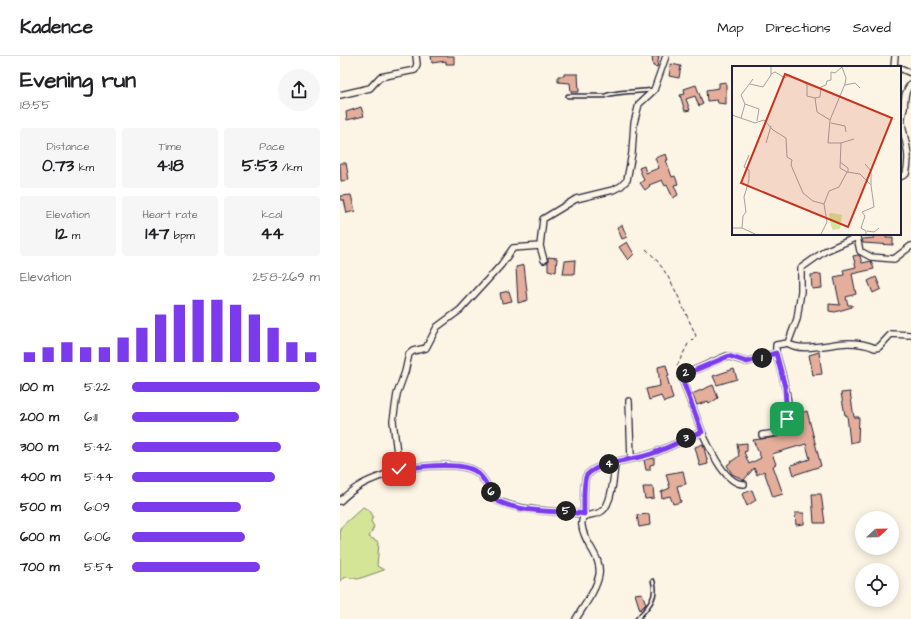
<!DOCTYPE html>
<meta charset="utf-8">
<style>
:root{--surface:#fff;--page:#f6f6f6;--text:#202124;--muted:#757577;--line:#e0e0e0;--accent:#7c3aed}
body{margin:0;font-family:"Architects Daughter",sans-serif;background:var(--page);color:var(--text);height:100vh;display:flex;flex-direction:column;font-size:15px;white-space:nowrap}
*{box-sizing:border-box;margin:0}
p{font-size:13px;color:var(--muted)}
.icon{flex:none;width:22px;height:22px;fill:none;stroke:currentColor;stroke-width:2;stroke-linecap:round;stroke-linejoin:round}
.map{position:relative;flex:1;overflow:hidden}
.panel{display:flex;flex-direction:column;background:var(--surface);width:340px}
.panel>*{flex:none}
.needle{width:26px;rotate:68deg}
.buttons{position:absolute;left:515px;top:455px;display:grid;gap:8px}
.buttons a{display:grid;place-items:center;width:44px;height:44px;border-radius:50%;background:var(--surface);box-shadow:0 2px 10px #0003;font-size:20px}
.pin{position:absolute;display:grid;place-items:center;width:34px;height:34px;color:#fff;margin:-17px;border-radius:8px;box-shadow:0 2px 6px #0006}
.km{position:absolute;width:20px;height:20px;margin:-10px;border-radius:50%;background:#222;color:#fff;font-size:11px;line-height:20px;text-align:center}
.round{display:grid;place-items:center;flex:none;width:42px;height:42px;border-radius:21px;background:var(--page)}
.overview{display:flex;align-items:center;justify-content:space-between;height:68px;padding:0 20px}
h1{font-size:22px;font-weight:700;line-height:30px}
.metrics{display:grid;grid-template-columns:repeat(3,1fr);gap:6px;height:68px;padding:4px 20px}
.metrics div{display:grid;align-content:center;border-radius:4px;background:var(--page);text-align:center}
.metrics b{font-size:17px;font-weight:700}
.metrics small{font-size:11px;font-weight:400}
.metrics p{font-size:11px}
.chart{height:112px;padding:8px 20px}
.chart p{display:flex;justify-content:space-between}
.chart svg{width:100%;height:72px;margin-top:4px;stroke:var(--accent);stroke-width:6}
ul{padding:0 20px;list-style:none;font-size:13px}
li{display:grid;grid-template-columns:64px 48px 1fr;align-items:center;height:30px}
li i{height:10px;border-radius:5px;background:var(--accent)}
header{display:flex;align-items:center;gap:24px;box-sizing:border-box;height:56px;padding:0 20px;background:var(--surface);border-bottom:1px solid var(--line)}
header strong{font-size:19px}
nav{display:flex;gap:22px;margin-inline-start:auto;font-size:14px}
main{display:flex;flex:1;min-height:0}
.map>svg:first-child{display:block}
.green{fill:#d5e598;stroke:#7c846a}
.building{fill:#e5ae9b;stroke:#22223b}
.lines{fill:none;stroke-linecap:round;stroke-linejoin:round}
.lane-casing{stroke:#22223b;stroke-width:5.5}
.street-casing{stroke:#22223b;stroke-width:8}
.path{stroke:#22223b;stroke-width:1;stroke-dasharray:4 3;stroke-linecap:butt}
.lane{stroke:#fcf5e5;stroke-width:2.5}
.street{stroke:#fcf5e5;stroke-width:5.5}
.route-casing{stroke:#fff;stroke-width:8}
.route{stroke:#7c3aed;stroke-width:5}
.inset-road{fill:none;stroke:#a5a1a1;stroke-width:1}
.view{fill:#c8321e;fill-opacity:0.15;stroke:#c8321e;stroke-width:2}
.inset-edge{fill:none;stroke:#22223b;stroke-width:2}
</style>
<header>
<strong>Kadence</strong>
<nav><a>Map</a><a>Directions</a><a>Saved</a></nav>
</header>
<main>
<section class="panel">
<div class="overview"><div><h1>Evening run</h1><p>18:55</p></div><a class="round"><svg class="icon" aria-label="share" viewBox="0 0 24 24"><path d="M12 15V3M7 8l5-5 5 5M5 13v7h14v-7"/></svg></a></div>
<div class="metrics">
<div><p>Distance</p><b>0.73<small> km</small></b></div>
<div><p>Time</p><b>4:18</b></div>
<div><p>Pace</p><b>5:53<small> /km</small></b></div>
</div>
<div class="metrics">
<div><p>Elevation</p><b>12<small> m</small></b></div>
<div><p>Heart rate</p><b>147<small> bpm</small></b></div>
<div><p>kcal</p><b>44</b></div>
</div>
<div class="chart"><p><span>Elevation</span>258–269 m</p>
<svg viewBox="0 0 160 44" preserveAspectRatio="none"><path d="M5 44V38M15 44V35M25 44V32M35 44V35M45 44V35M55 44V29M65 44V23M75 44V15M85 44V9M95 44V6M105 44V6M115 44V9M125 44V15M135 44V23M145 44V32M155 44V38"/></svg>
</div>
<ul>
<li><b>100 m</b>5:22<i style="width:100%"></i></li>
<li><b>200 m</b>6:11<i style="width:57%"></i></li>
<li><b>300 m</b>5:42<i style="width:79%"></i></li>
<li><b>400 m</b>5:44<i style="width:76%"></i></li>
<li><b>500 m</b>6:09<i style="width:58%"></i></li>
<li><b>600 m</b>6:06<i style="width:60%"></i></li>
<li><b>700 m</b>5:54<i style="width:68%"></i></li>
</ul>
</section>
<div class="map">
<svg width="571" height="563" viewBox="0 0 571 563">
<rect width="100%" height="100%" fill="#fcf5e5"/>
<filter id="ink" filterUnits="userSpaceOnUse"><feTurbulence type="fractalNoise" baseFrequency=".025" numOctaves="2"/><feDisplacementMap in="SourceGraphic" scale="8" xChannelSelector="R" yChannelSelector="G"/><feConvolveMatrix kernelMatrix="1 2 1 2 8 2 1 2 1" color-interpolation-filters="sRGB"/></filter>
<g filter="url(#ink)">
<!-- green -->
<path class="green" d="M23,451L30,455L33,460L31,465L34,471L29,481L39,486L37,510L44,514L18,523L6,521L0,525V472Z"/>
<!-- building -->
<path class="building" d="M91,0H114V8H106V5L92,7Z
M312,0H319L317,11L313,10Z
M331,8L341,10L339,22L329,20Z
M224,18H238L239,36H231L230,27L218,26V20H224Z
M386,26V48L378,47L377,44L367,45L366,34L379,32V27Z
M356,29L363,48L359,50L355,40L346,43L350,54L345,55L340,39L345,38L344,33Z
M21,51L24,60L7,64L6,56Z
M326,98L328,104H326L332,121L335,120L338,128L334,129L338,139L333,142L327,129L325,130L322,124L309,129L310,130L305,134L300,127L304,124L299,112L304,110L306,117L319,112L315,102Z
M0,107H6L9,124L1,125Z
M11,139L15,155L7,157L4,144H0V140Z
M282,169L287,181L282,183L277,171Z
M533,178H546V182H553V189L523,187L522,183L534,182Z
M287,186L294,198L288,204L279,191Z
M518,199L520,200L522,207L531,205L534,213L512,218L516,238L506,241L508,249H512V251L495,256L489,255V248L500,249L494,221L504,219L503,214L516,211L513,200Z
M208,201L217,202L216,216L208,214Z
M235,204L234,218H223L225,205Z
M184,209L188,244L178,247L176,211Z
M481,218L482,232L472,233L471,219Z
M536,221L541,233L533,237L528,225Z
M169,235L172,245L162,247L160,237Z
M479,296L482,318L473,319L469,299Z
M326,309L329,320L327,321L333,343L324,346L321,340L309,344L306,333L320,330L318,311Z
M394,313L397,323L377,329L373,320Z
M373,329L378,342L369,348L368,345L357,349L352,338Z
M510,336L514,361H519L518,385L510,387L507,359H505L501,337Z
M467,355L481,410L454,419L451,409L470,403L466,388L432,398L436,408L433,410L443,438L433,441L424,415L417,419L414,412L404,424L392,418L387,409L399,400L397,388L407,387V395L404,396L409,408L421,402L413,384L437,381L449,375L448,374L462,370L459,358Z
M363,388L368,408L360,410L355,391Z
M314,402V408L310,409V414H306L304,404Z
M343,415L346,428L337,430L341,446L333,448L330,440L322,442L321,436L330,432L326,418Z
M303,431H313L314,442L305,443Z
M412,434L416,444L407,450L402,438Z
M472,438H481L485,467H474Z
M455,457H464V468L456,469Z
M309,458L310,469L299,471L297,459Z
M302,537L306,548L300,554L295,538Z"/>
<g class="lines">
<defs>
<path id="lane" d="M228,40H265C273,35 301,36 312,34
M297,563C308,551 318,542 313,525"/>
<path id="street" d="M326,0L314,34L299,48L294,67L292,97L287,124L281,130L273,134L236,143L203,163L200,190L173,192L161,209L120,254L97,271L86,292L73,295L69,298L65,316L57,338L53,365L59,413C77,411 120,405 135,415C144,421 149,433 154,443C181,457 215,454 244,458C244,450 243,423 247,419C260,405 295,404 311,398C329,392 344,383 362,376L341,320L387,300L407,306L436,297V289L448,287L457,263L461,235V212L485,195L517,181L516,178
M554,11L555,0
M560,12L571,17
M0,39L30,32L40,21L75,14L77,8L76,0
M560,121L566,118C571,97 565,87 562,67C561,62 563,57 564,52C565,42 564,36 571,28
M517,181L520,195L531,201L554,203L571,190
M200,190L204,204
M448,287C459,297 493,287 508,287C519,287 526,288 535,292L539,291L551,278L571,279
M289,345L291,402
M362,376C369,391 385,429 404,428
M422,379C428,378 438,378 443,373C457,361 440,312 436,297
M0,445C22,424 33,424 59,413
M243,461C249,458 257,459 262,455C272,448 274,419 275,407
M236,563C244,549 256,535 259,519C262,500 244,488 242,470C241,466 243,462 244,458"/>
</defs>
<!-- lane casing -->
<use href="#lane" class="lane-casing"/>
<!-- street casing -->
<use href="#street" class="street-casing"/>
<!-- path -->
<path class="path" d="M306,193C330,215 340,246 354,275L356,280L348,288L337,310L340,316"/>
<!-- lane -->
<use href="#lane" class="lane"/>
<!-- street -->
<use href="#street" class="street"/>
</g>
</g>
<g class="lines" filter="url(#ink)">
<defs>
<path id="route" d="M59,413C77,411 120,405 135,415C144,421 149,433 154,443C180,458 215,454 244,458C244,450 243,423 247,419C260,405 295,404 311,398C329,392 344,383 362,376L341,320L389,300L407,306L436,297L445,331L447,363"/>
</defs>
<!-- route casing -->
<use href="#route" class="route-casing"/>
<!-- route -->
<use href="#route" class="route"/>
</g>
<!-- overview -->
<g transform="translate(392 10)">
<rect width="169" height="169" fill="#fcf5e5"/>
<path d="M99,147L110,149L108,163L101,164L99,160L97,148Z" fill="#d5e598"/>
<path class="inset-road" d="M21,13L9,29L13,38L27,43L25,55M18,18L31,21L39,9V1M113,19L123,17L128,22M83,32L88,31L89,21L94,19L95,15L99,14V6L103,7L110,1M0,49L23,57L32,54L41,64L54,72L55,91L60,94L59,99L71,127L81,135L92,138L97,125L107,121L115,106L108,102L109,77H96L98,54L85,46L83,32L75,30V18L57,9L53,12L43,6L39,8M9,52L13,38M98,54L113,18L114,12L110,1M99,57L113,60L114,66M34,77L39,60M109,77L122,73M108,96L116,102V106M133,98L139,105V119M115,106L128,108L139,119L142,141L130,146L133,150L129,162L134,165V168M0,162H10L23,168M10,162L11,150L14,146L12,131L17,114V104L12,101L17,89M135,165L142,166L147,162M89,168L95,156L92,138"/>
<path class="view" d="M53,8L160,52L116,161L9,117Z"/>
<rect width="169" height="169" class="inset-edge"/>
</g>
</svg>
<div class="buttons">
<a><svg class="needle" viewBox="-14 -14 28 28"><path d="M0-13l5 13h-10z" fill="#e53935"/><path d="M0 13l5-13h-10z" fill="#757577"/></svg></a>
<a><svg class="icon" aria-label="locate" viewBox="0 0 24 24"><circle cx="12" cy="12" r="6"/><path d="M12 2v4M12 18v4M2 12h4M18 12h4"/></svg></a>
</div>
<div class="pin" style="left:447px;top:363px;background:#1e9e55"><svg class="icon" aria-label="arrive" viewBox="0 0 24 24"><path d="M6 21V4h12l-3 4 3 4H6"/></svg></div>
<div class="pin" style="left:59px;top:413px;background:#d93025"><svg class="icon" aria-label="check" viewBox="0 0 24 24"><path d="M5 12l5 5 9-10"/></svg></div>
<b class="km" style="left:422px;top:302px">1</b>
<b class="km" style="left:346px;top:317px">2</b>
<b class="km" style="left:346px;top:382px">3</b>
<b class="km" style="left:269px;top:408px">4</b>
<b class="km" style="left:226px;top:455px">5</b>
<b class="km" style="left:151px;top:436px">6</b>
</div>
</main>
